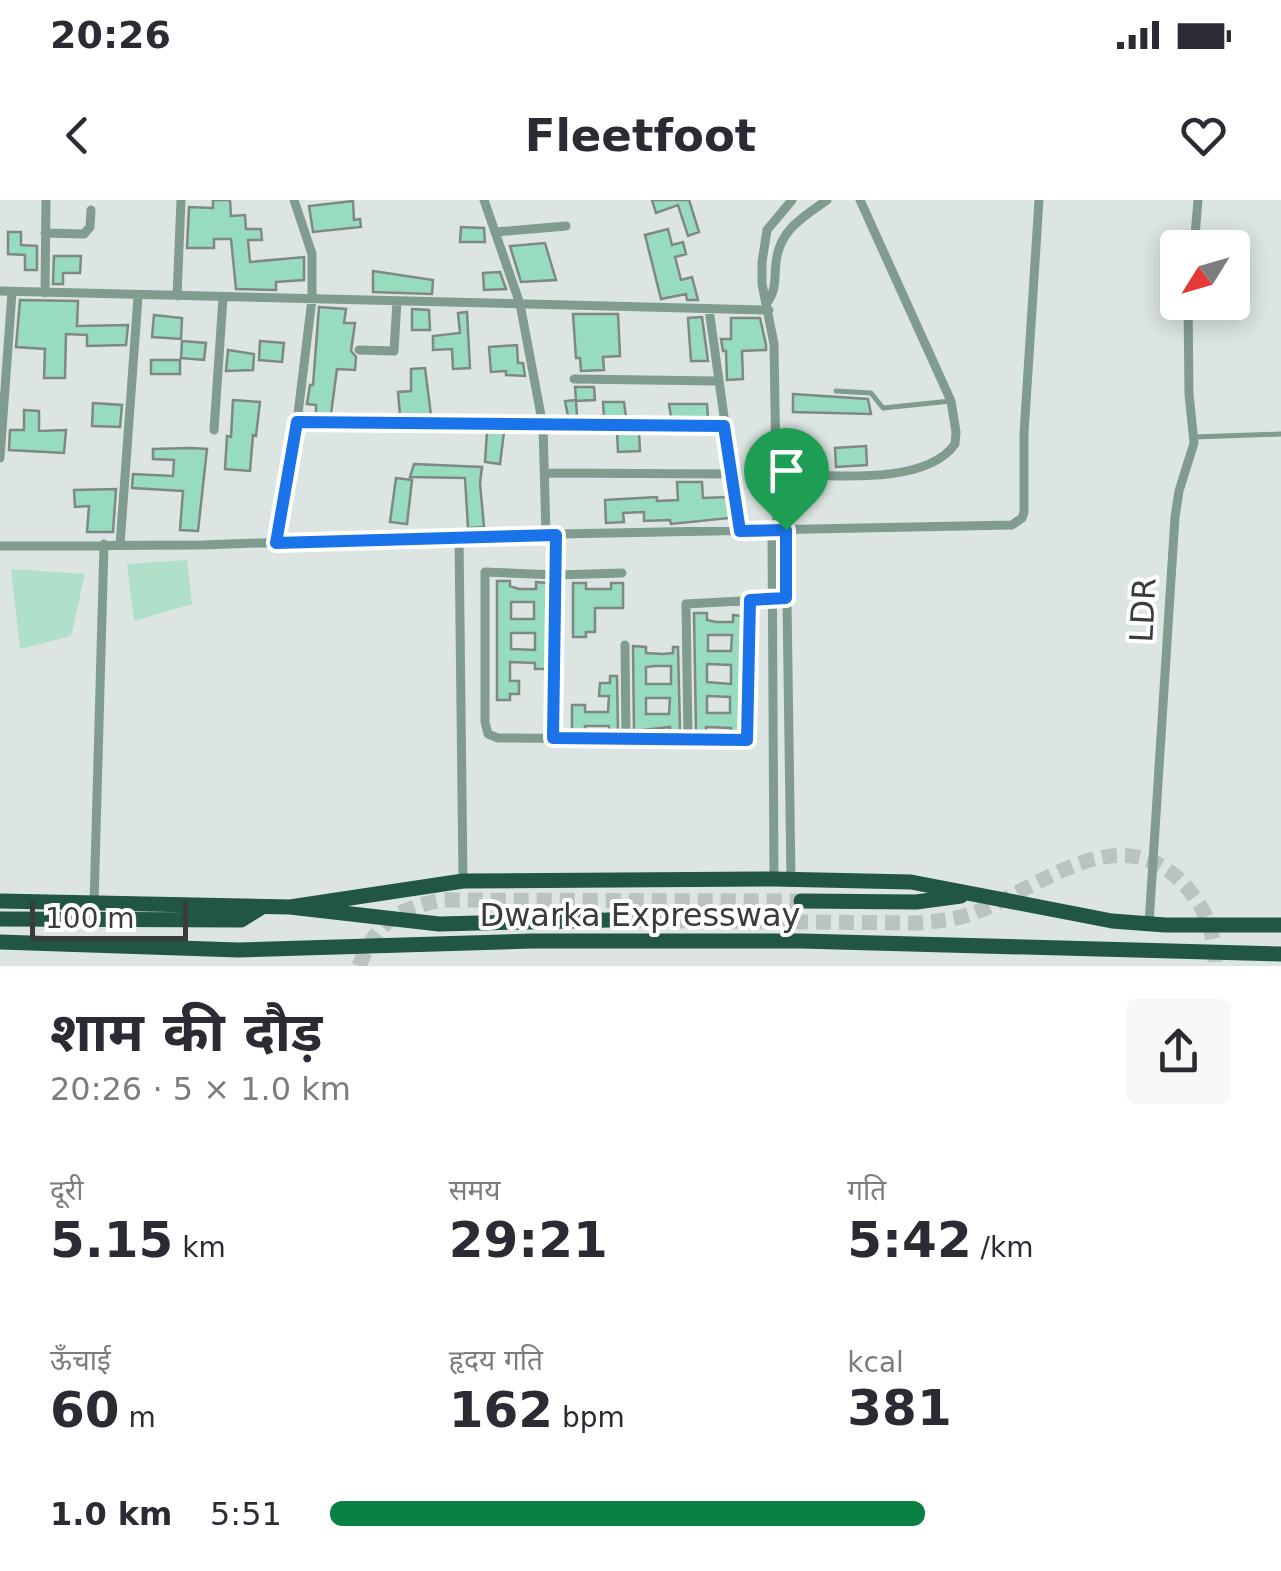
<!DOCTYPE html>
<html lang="hi">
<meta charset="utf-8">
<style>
:root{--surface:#fff;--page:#f7f7f7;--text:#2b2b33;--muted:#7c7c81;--accent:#0b8043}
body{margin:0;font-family:"DejaVu Sans","Noto Sans Devanagari",sans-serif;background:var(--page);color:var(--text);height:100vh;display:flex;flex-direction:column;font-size:38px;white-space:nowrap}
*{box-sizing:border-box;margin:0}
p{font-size:32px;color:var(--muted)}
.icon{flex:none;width:55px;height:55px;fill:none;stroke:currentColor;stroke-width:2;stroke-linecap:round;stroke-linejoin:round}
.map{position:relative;height:766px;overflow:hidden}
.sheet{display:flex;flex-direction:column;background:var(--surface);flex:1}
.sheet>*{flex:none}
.needle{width:65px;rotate:233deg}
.buttons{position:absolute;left:1160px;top:30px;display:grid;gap:20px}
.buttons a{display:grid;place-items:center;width:90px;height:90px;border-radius:10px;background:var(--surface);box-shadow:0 5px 25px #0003;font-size:50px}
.scale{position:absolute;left:30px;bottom:25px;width:158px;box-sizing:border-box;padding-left:10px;border:5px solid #393c3a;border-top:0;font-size:28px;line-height:35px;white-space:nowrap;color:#393c3a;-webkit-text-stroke:8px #fff;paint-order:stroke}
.pin{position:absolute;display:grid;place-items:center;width:85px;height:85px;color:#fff;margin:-102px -42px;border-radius:50% 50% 50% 0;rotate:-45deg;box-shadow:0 0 10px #0007}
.pin .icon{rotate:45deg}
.round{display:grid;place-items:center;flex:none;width:105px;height:105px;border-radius:10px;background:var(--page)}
.headline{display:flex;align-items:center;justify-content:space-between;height:170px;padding:0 50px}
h1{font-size:55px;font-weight:700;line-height:75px}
.figures{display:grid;grid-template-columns:repeat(3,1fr);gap:15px;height:170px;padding:10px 50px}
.figures div{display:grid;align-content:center}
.figures b{font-size:50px;font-weight:700}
.figures small{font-size:28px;font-weight:400}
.figures p{font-size:28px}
ul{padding:0 50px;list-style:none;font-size:32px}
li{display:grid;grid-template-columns:160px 120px 1fr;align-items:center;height:75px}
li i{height:25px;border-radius:12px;background:var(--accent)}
.status{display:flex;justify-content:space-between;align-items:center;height:70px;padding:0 50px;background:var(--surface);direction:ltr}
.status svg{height:28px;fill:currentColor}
header{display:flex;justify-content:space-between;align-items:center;height:130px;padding:0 50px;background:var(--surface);font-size:45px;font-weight:700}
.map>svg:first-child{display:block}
.green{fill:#b0dfca}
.building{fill:#97dcbe;stroke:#808884;stroke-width:2.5;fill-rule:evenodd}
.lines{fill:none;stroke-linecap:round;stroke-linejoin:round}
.trunk-tunnel{stroke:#bbc3c0;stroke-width:15;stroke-dasharray:15 8;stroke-linecap:butt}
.service{stroke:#809c8f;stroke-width:5}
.minor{stroke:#809c8f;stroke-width:9}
.trunk{stroke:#205642;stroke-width:15}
.trunk-bridge{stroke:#205642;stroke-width:15}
.route-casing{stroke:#fff;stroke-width:20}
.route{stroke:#1a73e8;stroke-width:12}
.labels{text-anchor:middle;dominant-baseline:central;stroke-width:8;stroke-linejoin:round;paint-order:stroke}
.street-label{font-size:32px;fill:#393c3a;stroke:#fff}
</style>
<div class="status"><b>20:26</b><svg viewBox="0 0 49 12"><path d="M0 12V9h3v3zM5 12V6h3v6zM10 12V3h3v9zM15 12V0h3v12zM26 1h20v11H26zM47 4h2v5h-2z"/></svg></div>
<header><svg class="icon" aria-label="back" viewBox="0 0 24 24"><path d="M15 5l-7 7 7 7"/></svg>Fleetfoot<svg class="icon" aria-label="heart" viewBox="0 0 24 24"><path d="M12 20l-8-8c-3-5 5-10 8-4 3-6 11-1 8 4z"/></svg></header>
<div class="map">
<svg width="1281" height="766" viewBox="0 0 1281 766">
<rect width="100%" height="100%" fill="#dce5e1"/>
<!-- green -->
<path class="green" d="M187,360L192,404L134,421L127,364Z
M11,369L85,374L71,436L20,449Z"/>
<!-- building -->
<path class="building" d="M213,0H230L231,16L245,15L246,29H261L262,40H248L250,62L304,57V80L276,82V90L236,89L231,39H214V48H187L189,7L213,8Z
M652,0H689L699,32L688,36L678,5L656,13Z
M353,1L354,20L360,19L361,27L313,32L309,6Z
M461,27L484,28L485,42H460Z
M668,29L672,45L683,42L686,54L675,57L681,80L692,77L698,100H687L686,94L661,99L645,35Z
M8,32H21V45L37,46V70H25V55L8,54Z
M545,43L556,80L521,82L510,46Z
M54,56H81L80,73H63V84H53Z
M373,71L433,80L432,94L373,92Z
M500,72L506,89L484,90L483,73Z
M20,100L78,101L77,126L128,125L126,145L87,146V135L66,134L65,178H44L45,149L16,147Z
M319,107L346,109L344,123H355L351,151L356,157L355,170L337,169L331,214H316V205L307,204L310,185H313Z
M412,109L429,110L430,130H412Z
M467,112L470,168L453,169L452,149L433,150V136L460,133L458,113Z
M573,114H618L620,156L603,157L604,170L581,171L580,158H576Z
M154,115L182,118L181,139L152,137Z
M702,117L708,161H691L688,118Z
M731,118H760L766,145V150L742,151L743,179L727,180L726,151H723L721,139H731Z
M182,141L206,143L204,160L181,158Z
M260,141L284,143L282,162L259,160Z
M517,145L518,163H523L525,176L506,175V171L491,172L489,147Z
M228,150L254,154L253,170L226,171Z
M151,160H180V174H151Z
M425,168L431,215H400L398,192L411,191V169Z
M575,187H594L595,200L576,201L577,216H568L565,201L576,200Z
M793,194L868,199L871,214L793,212Z
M233,200L260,202L256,236L253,235L250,271L225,269L227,236L231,237Z
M603,202H624L626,217H604Z
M93,203L122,205L120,227L92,226Z
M669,204H707L708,218L671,217Z
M24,210L39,211V231L66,230L64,253L9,250L10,230H24Z
M487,232H504L500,264L485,262Z
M617,233H639L640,251L618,252Z
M866,246L867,265L836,267L835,248Z
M190,248L207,249L198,331L180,330L183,291L132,288L133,274L173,276L174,260L153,259V249Z
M414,264L482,267L480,283L484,327L468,328L465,278L410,277Z
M396,278L412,280L407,324L390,322Z
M677,282H702L703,298L727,297L730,318L671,324L670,320L644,321V312L623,313L624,322L606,323L605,300L657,297V301L678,300Z
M116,289L113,332H87L89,306L75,307L74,290Z
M497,381H510V386L519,389H536V382L547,383L546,469H535V463L510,462V481H519V494H510V500H497ZM511,402H534V419H511ZM511,433H535V450L511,449Z
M573,383H586V389H611V383H623V408H595V432H586V437H573Z
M694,413H707V420L716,422H733V415L742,416L739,532H731V528L706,527V532L696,531ZM708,435H732L731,451H708ZM707,464L731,465V484L707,482ZM707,496L730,497V513H707Z
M633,446L646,447V453L663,454L673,453V447H678L680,531H670V527L634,531ZM654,466H671V484H646V467ZM646,498H670L669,514H646Z
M610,476H617L618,531H609V526H585V531L572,530V505H585V512H608L609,496H599L600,483H610Z"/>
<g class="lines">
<!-- trunk-tunnel -->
<path class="trunk-tunnel" d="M609,720L918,723C937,721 954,720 971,714C1039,690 1122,611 1188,689C1208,713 1215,735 1215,766
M359,766C377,722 396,709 442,700L801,701"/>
<!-- service -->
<path class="service" d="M836,191L871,193L883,208L951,201
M1194,237L1281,234"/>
<!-- minor -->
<path class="minor" d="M484,0L520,104L543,226L546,335
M495,32L566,26
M45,33L84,34L90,27L91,10
M1194,48L1198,0
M0,91L769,110
M45,93L46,0
M177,96L181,0
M767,103C777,89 774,79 776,63C779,30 803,17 827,0
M709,109L740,331
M359,150L394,151L397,101
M574,179L717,181
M297,222L724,226
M214,230L223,98
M0,258L12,92
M545,273L732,274
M776,274C824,274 924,288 955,244L956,232L951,201L860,0
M786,330L791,680
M772,331L774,679
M777,331L774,144L762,84V62L767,30L792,0
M459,336L463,681
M277,343L297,222L312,99V54L294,0
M120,345L138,97
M0,346L202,345L459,336L1012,325L1022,318L1024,312V234L1039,0
M622,373L557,375L485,372V522L488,534L498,538L747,540L750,400
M625,445L626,538
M553,538L556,335
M688,539L686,404L778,399
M94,704L104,344
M1149,724L1175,317L1179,291L1194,243L1189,194L1188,102"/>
<!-- trunk -->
<path class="trunk" d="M0,701L290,707L439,724L609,720
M801,701L916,702L961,696
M290,707L463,681L774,679L911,682L1112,721L1165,725H1281
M0,719L241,720L262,707"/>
<!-- trunk-bridge -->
<path class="trunk-bridge" d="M0,742L239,750L532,741H801L1281,754"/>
</g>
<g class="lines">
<defs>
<path id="route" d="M297,222L724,226L740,331L786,330V398L750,400L747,540L553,538L556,335L276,343Z"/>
</defs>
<!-- route casing -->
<use href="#route" class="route-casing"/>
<!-- route -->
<use href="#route" class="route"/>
</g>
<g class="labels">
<!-- street labels -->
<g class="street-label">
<text transform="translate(1143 410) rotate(-87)">LDR</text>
<text x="640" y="715">Dwarka Expressway</text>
</g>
</g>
</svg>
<div class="buttons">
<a><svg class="needle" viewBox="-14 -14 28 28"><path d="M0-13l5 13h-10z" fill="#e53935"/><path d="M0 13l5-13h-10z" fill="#7c7c81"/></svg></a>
</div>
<div class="scale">100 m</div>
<div class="pin" style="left:786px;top:330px;background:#1e9e55"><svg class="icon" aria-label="arrive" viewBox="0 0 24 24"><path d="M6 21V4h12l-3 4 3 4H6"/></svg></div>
</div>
<section class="sheet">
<div class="headline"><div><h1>शाम की दौड़</h1><p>20:26 · 5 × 1.0 km</p></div><a class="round"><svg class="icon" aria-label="share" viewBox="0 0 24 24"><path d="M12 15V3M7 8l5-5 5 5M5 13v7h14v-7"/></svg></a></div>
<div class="figures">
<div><p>दूरी</p><b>5.15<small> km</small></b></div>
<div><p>समय</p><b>29:21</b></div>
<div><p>गति</p><b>5:42<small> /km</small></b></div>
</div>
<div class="figures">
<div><p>ऊँचाई</p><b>60<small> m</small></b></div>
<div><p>हृदय गति</p><b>162<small> bpm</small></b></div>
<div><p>kcal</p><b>381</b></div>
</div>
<ul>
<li><b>1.0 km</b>5:51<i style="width:66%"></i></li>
</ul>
</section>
